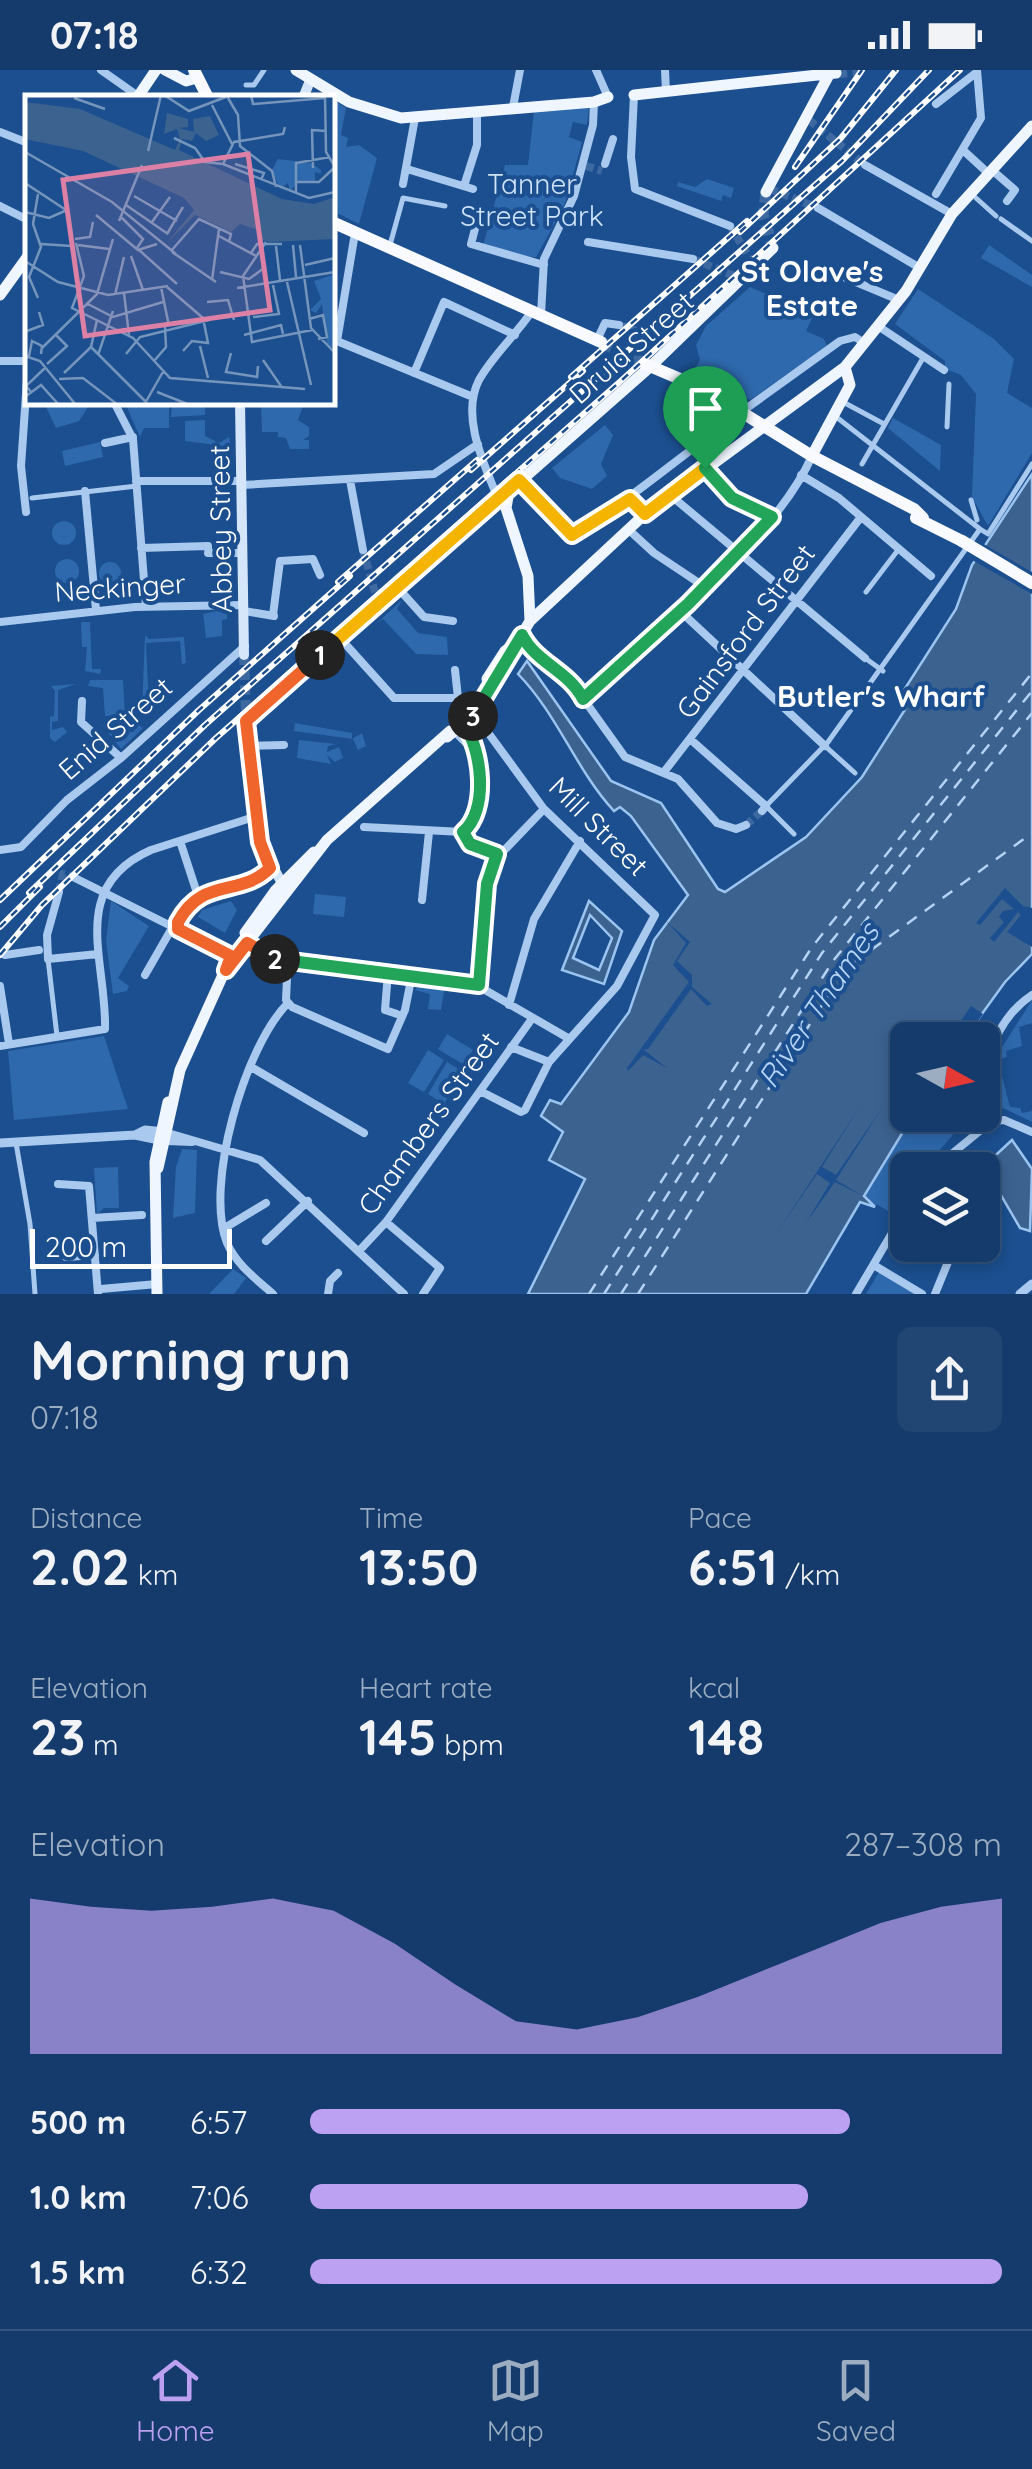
<!DOCTYPE html>
<meta charset="utf-8">
<style>
:root{--surface:#143b6b;--page:#214673;--text:#f1f3f6;--muted:#9dadc1;--line:#33557e;--accent:#bca0f2}
body{margin:0;font-family:Quicksand,sans-serif;background:var(--page);color:var(--text);height:100vh;display:flex;flex-direction:column;font-size:38px;white-space:nowrap}
*{box-sizing:border-box;margin:0}
p{font-size:32px;color:var(--muted)}
.icon{flex:none;width:55px;height:55px;fill:none;stroke:currentColor;stroke-width:2;stroke-linecap:round;stroke-linejoin:round}
.map{position:relative;height:1224px;overflow:hidden}
.sheet{display:flex;flex-direction:column;background:var(--surface);flex:1}
.sheet>*{flex:none}
.needle{width:65px;rotate:98deg}
.fabs{position:absolute;left:890px;top:952px;display:grid;gap:20px}
.fabs a{display:grid;place-items:center;width:110px;height:110px;border-radius:15px;background:var(--surface);box-shadow:0 5px 15px #0003,0 0 0 2px var(--line);font-size:50px}
.scale{position:absolute;left:30px;bottom:25px;width:202px;box-sizing:border-box;padding-left:10px;border:5px solid #fff;border-top:0;font-size:28px;line-height:35px;white-space:nowrap;color:#fff;-webkit-text-stroke:8px #1b4f8f;paint-order:stroke}
.pin{position:absolute;display:grid;place-items:center;width:85px;height:85px;color:#fff;margin:-102px -42px;border-radius:50% 50% 50% 0;rotate:-45deg;box-shadow:0 0 10px #0007}
.pin .icon{rotate:45deg}
.km{position:absolute;width:50px;height:50px;margin:-25px;border-radius:50%;background:#222;color:#fff;font-size:28px;line-height:50px;text-align:center}
.round{display:grid;place-items:center;flex:none;width:105px;height:105px;border-radius:15px;background:var(--page)}
.overview{display:flex;align-items:center;justify-content:space-between;height:170px;padding:0 30px}
h1{font-size:55px;font-weight:700;line-height:75px}
.stats{display:grid;grid-template-columns:repeat(3,1fr);gap:15px;height:170px;padding:10px 30px}
.stats div{display:grid;align-content:center}
.stats b{font-size:50px;font-weight:700}
.stats small{font-size:28px;font-weight:400}
.stats p{font-size:28px}
.chart{height:280px;padding:20px 30px}
.chart p{display:flex;justify-content:space-between}
.chart svg{width:100%;height:180px;margin-top:10px;fill:var(--accent);opacity:.7}
ul{padding:0 30px;list-style:none;font-size:32px}
li{display:grid;grid-template-columns:160px 120px 1fr;align-items:center;height:75px}
li i{height:25px;border-radius:12px;background:var(--accent)}
.status{display:flex;justify-content:space-between;align-items:center;height:70px;padding:0 50px;background:var(--surface);direction:ltr}
.status svg{height:28px;fill:currentColor}
.dock{display:flex;justify-content:space-around;align-items:center;height:140px;border-top:2px solid var(--line);background:var(--surface);font-size:28px;color:var(--muted)}
.dock a{display:grid;justify-items:center;gap:5px}
.dock .active{color:var(--accent)}
.map>svg:first-child{display:block}
.green{fill:#2e69ad}
.water{fill:#3c6290;stroke:#9cc4f0;stroke-width:2.5;fill-rule:evenodd}
.pier{fill:#1b4f8f}
.lines{fill:none;stroke-linecap:round;stroke-linejoin:round}
.ferry{stroke:#b5d3f5;stroke-width:2.5;stroke-dasharray:12 10;stroke-linecap:butt}
.minor-tunnel{stroke:#3d69a0;stroke-width:8;stroke-dasharray:8 4;stroke-linecap:butt}
.secondary-tunnel{stroke:#3d69a0;stroke-width:10;stroke-dasharray:10 5;stroke-linecap:butt}
.primary-tunnel{stroke:#3d69a0;stroke-width:11;stroke-dasharray:11 5.5;stroke-linecap:butt}
.trunk-tunnel{stroke:#3d69a0;stroke-width:12;stroke-dasharray:12 6;stroke-linecap:butt}
.pedestrian{stroke:#a9c9ee;stroke-width:5}
.minor{stroke:#a9c9ee;stroke-width:8}
.tertiary{stroke:#a9c9ee;stroke-width:9}
.secondary{stroke:#d6e6fa;stroke-width:10}
.primary{stroke:#f0f6ff;stroke-width:11}
.trunk{stroke:#f8faff;stroke-width:12}
.rail-casing{stroke:#fff;stroke-width:6}
.rail{stroke:#1b4f8f;stroke-width:2.5;stroke-dasharray:8;stroke-linecap:butt}
.trunk-bridge{stroke:#f8faff;stroke-width:12}
.split-1-casing{stroke:#fff;stroke-width:20}
.split-2-casing{stroke:#fff;stroke-width:20}
.split-3-casing{stroke:#fff;stroke-width:20}
.split-4-casing{stroke:#fff;stroke-width:20}
.split-1{stroke:#f5b400;stroke-width:12}
.split-2{stroke:#f0652b;stroke-width:12}
.split-3{stroke:#22a559;stroke-width:12}
.split-4{stroke:#22a559;stroke-width:12}
.labels{text-anchor:middle;dominant-baseline:central;stroke-width:8;stroke-linejoin:round;paint-order:stroke}
.park-label{font-size:28px;fill:#cfe3fa;stroke:#1b4f8f}
.street-label{font-size:28px;fill:#fff;stroke:#1b4f8f}
.neighbourhood-label{font-size:30px;font-weight:bold;fill:#fff;stroke:#1b4f8f}
.water-label{font-size:30px;font-style:italic;fill:#b5d3f5;stroke:#1b4f8f}
.inset-river{fill:none;stroke:#3c6290;stroke-width:5}
.inset-road{fill:none;stroke:#7695bc;stroke-width:2.5}
.view{fill:#dd80a5;fill-opacity:0.15;stroke:#dd80a5;stroke-width:5}
.inset-edge{fill:none;stroke:#fff;stroke-width:5}
</style>
<div class="status"><b>07:18</b><svg viewBox="0 0 49 12"><path d="M0 12V9h3v3zM5 12V6h3v6zM10 12V3h3v9zM15 12V0h3v12zM26 1h20v11H26zM47 4h2v5h-2z"/></svg></div>
<div class="map">
<svg width="1032" height="1224" viewBox="0 0 1032 1224">
<rect width="100%" height="100%" fill="#1b4f8f"/>
<!-- green -->
<path class="green" d="M333,30L346,38L341,65L348,68L346,77L359,75L377,88L359,154L333,141Z
M589,36L587,55L573,52L569,67L582,72L564,137L536,187L512,186L483,176L505,95H528L534,41Z
M707,109L734,118L731,128L723,125L721,131L677,116L678,112L695,117Z
M989,175L1032,205V217L981,188Z
M750,217L814,244L806,261L824,269L827,276L750,330L694,301L700,290L696,275L706,256Z
M918,219L994,269L1014,289L1007,323L1032,338V383L988,456L972,427L976,324L961,305L945,299V291L895,254Z
M49,333L87,332L90,334L79,351L56,358L46,337Z
M125,333H169V358H144L140,367Z
M172,333H205V345L171,347Z
M297,333L303,336L298,350L309,357V366L303,370H309V379H290L286,368L278,367V362H262L261,334Z
M893,348L941,375L940,401L888,358Z
M205,350V366L219,373L229,367L231,377L185,371V351Z
M605,355L613,365L601,394L607,406L592,419L560,408L552,398Z
M100,372L103,387L65,396L62,381Z
M52 463a12 12 0 1 1 24 0a12 12 0 1 1-24 0Z
M55 501a12 12 0 1 1 24 0a12 12 0 1 1-24 0Z
M99 503a11 11 0 1 1 22 0a11 11 0 1 1-22 0Z
M402,530L397,539L418,563L447,567L448,585L416,584L383,549L376,554Z
M217,541L227,544V549L222,550V566L206,568L203,544Z
M81,552H90L92,599H101L100,604L85,601L87,577H82Z
M145,565L149,569L184,567L186,593L182,594L180,571L146,573L149,641H142Z
M90,610H123L126,662H134L133,652L143,658L121,679L102,655L113,654V646H105L103,618L88,616Z
M76,614L58,620V651L52,652V660L63,657L67,662L55,672L50,668V647L54,646L55,621L51,616Z
M295,653L352,663V669L362,663L366,676L358,680L353,669L294,661Z
M299,670L336,674L328,676L327,682L339,677L343,688L335,692L327,685L331,694L297,688Z
M315,824L346,827L344,847L313,844Z
M111,831L149,856L118,908L129,916L127,921L113,924L106,871Z
M231,831L237,840L225,863L198,847L202,840Z
M421,913L445,916L441,940L428,939L430,924L415,920Z
M1032,930V953L1019,957L1022,976L1006,981L1007,987L998,990L1010,1037L1020,1038L1022,1043L1032,1041V1052L999,1036L994,990Z
M447,964L473,980L464,995L438,979Z
M104,966L128,1039L14,1050L8,981Z
M428,980L444,990L424,1022L408,1013Z
M447,992L463,1002L444,1034L428,1024Z
M908,1045H945L956,1053L950,1062L953,1065L922,1100H908L907,1121L893,1144L878,1135L860,1132L806,1224H768Z
M182,1079L197,1080L195,1143L173,1148L176,1097Z
M118,1097L119,1138H104L97,1144L94,1098Z
M233,1199L246,1208L234,1224H209Z
M879,1202L915,1224H866Z"/>
<!-- water -->
<path class="water" d="M1032,404V884L1005,912L963,970H908V1045H917L912,1047L864,1126L875,1137L860,1132L806,1224H528L585,1109L549,1090L563,1062L541,1046L550,1030L561,1034L629,942L654,870L688,825L631,746L620,737L614,741C576,700 558,645 518,604L527,591L611,711L661,733L718,819L725,822L806,767L862,707L906,638L897,631L956,539L972,495Z
M589,831L622,861L604,914L562,900ZM590,845L612,868L599,900L573,888Z
M1012,1070L1032,1099L1030,1161L1020,1158L984,1096Z"/>
<!-- pier -->
<path class="pier" d="M982,473L1032,502V524L972,490Z
M1005,818L1023,836L1032,838V877L1007,862L1021,845L1018,842L994,872L990,868L1004,852L999,847L1003,841L1014,839L1002,829L980,855L976,853Z
M666,851L690,872L677,891L692,905V917L712,934L707,936L691,919L648,979H643L667,998L643,985L628,1001L627,998L689,912L673,895L686,873Z
M971,936L983,944L964,970H948Z
M861,1035L822,1097L836,1105L884,1035L836,1110L863,1126L835,1112L806,1153L830,1113L817,1104L776,1164Z"/>
<g class="lines">
<!-- ferry -->
<path class="ferry" d="M589,1224L812,877L1032,603
M604,1224L822,883L1032,621
M621,1224L833,891L1032,643
M638,1224L845,899L1032,763"/>
<!-- minor-tunnel -->
<path class="minor-tunnel" d="M809,50L865,95
M586,96L602,101
M770,119L818,138
M730,156L754,195
M693,189L739,208
M619,255L668,272
M363,480L377,529
M746,755L762,741
M59,822L63,804L73,807"/>
<!-- secondary-tunnel -->
<path class="secondary-tunnel" d="M244,585L246,645"/>
<!-- primary-tunnel -->
<path class="primary-tunnel" d="M836,3L862,0
M766,122L763,144L773,178"/>
<!-- trunk-tunnel -->
<path class="trunk-tunnel" d="M601,272L645,294"/>
<!-- pedestrian -->
<path class="pedestrian" d="M246,15H254L264,0
M976,128L996,146
M1001,149L1032,171
M390,175L403,128L445,136
M843,332L884,354
M835,346L980,459
M947,357L949,314
M862,394L923,288
M32,428L137,416
M971,430L977,450
M866,522L898,480
M865,588L883,601
M825,676L855,703
M794,764L766,736L828,672L980,459L988,464L1032,394
M229,817L261,808L270,797
M48,889L57,966
M16,1073L30,1154L35,1224"/>
<!-- minor -->
<path class="minor" d="M101,0L138,26
M596,0L608,27
M665,0L666,22
M634,25L631,87L635,119L730,156
M936,34L977,2
M513,37L520,0
M0,62L28,73
M964,81L989,104
M605,94L613,69
M865,95L952,144
M407,99L473,119
M992,100L1015,120L1007,131
M403,114L415,48
M464,116L477,75V41
M936,124L981,48L977,0
M0,136L28,150
M818,138L920,198
M476,155L471,174L544,195
M588,172L693,189
M827,200L899,230
M541,245L544,189L574,126L593,55L594,32
M878,256L944,300
M332,269L473,327
M597,270L605,253L619,255
M337,271L355,163
M0,291H28
M414,303L444,232L515,265
M114,332L133,369L146,536
M747,338L840,271L855,267L864,273
M105,373L133,367
M705,398L732,428L772,447
M801,405L839,428L931,506
M350,410L363,480
M519,410L561,458L576,464C631,429 679,387 733,349L737,341
M136,411H241
M242,415L434,404L478,374
M85,421L96,540
M669,424L865,588
M499,431C485,396 460,347 479,310C493,285 516,265 532,241
M26,442L21,396L28,295
M629,460L654,483L705,517
M141,478L208,476V479
M208,483H243
M398,518L424,547L453,551
M679,540L825,676
M244,541L274,546
M273,545L280,491L313,489L320,505
M0,552L135,537L244,535
M522,565L534,582L570,610L625,687L678,709L717,753L736,759L746,755
M340,568L394,628H458L463,632
M646,569C650,557 675,545 686,535C731,495 787,442 812,386
M455,600L458,628
M583,629L647,569
M82,631L81,652L121,688
M470,638L544,739L655,845L617,916L549,992L525,1040L521,1042L480,1021
M459,654C487,667 486,743 463,762
M456,663L475,682
M690,669L766,736L762,741
M249,676L284,675
M664,702L861,447
M364,757L463,762
M463,762L470,773L497,784
M180,771L198,826
M0,780L21,777L67,730L121,688L245,576
M73,807L231,886
M59,822L47,865L48,889L98,884
M422,830L429,762
M178,859L189,832L229,817
M247,873L266,887L287,892L473,913L568,968
M5,885L39,880
M388,903L385,940L397,944
M145,905L172,858
M287,908L286,930L292,937L388,979L405,940L412,905
M479,915L484,832L492,793L544,739
M0,916L9,974
M509,935L534,849L580,771
M0,976L105,959C107,891 67,817 151,780L257,746
M511,977L549,992
M251,997L364,1063
M992,1051C975,1007 993,951 1032,925
M992,1051L1004,1050L1032,1062
M168,1063L260,1090L404,1224
M167,1071L192,1072
M951,1084L970,1100
M932,1100L992,1051
M58,1114L89,1116L98,1224
M92,1148L142,1145
M386,1152L440,1198L423,1224
M223,1159L266,1133
M266,1171L308,1131
M359,1181L386,1152L531,950
M66,1187L95,1185
M877,1197L922,1224
M101,1219L157,1214
M273,1224C256,1209 236,1194 227,1173C204,1115 245,976 288,933
M328,1224L330,1211L338,1203
M856,1224L908,1136
M935,1224L955,1175"/>
<!-- tertiary -->
<path class="tertiary" d="M246,651L507,425
M135,1065L145,1060L165,1062
M0,1073L135,1065L164,1071
M1020,1224L1032,1214"/>
<!-- secondary -->
<path class="secondary" d="M303,28L310,11
M240,332L244,585
M246,645L260,772L286,821"/>
<!-- primary -->
<path class="primary" d="M165,0L186,11L197,8
M296,0L349,32L401,48L594,32L608,27
M634,25L836,3
M137,28L156,0
M766,122L830,3
M0,225L28,186
M815,380L850,315L845,297
M530,551L528,506L506,438L509,421L651,296L773,178
M487,609L505,581L519,571
M447,667L475,643L530,551L645,444L845,297L906,221L952,144L1032,56
M245,863L275,821L314,782
M226,900L327,770L450,661
M158,1098L180,1000L227,896
M157,1224L155,1092L168,1032"/>
<!-- trunk -->
<path class="trunk" d="M194,0L208,28
M332,152L601,272
M645,294L720,326
M714,325L812,386L914,439L923,448
M916,448L962,471"/>
<defs>
<path id="rail" d="M795,97L862,0
M740,162L841,68L896,0
M571,307L747,151
M471,400L583,301
M338,512L477,390
M29,823L205,655L842,91L929,0
M0,830L199,640L350,506
M0,857L40,817
M0,885L42,835L216,668L623,309L960,0"/>
</defs>
<!-- rail casing -->
<use href="#rail" class="rail-casing"/>
<!-- rail -->
<use href="#rail" class="rail"/>
<!-- trunk-bridge -->
<path class="trunk-bridge" d="M962,471L1032,513"/>
</g>
<g class="lines">
<defs>
<path id="split-1" d="M320,585L519,410L572,465L630,429L645,444L705,398"/>
<path id="split-2" d="M275,889L247,873L226,900L231,886L178,859V852C203,806 240,828 270,798L260,772L246,651L320,585"/>
<path id="split-3" d="M275,889L479,915L487,814L497,784L470,774L463,762C489,741 482,679 464,655L473,646"/>
<path id="split-4" d="M473,646L522,565C536,593 569,601 583,629L688,534L772,447L732,428L705,398"/>
</defs>
<!-- split-1 casing -->
<use href="#split-1" class="split-1-casing"/>
<!-- split-2 casing -->
<use href="#split-2" class="split-2-casing"/>
<!-- split-3 casing -->
<use href="#split-3" class="split-3-casing"/>
<!-- split-4 casing -->
<use href="#split-4" class="split-4-casing"/>
<!-- split-1 -->
<use href="#split-1" class="split-1"/>
<!-- split-2 -->
<use href="#split-2" class="split-2"/>
<!-- split-3 -->
<use href="#split-3" class="split-3"/>
<!-- split-4 -->
<use href="#split-4" class="split-4"/>
</g>
<g class="labels">
<!-- park labels -->
<g class="park-label">
<text x="532" y="113">Tanner<tspan x="532" dy="32">Street Park</tspan></text>
</g>
<!-- street labels -->
<g class="street-label">
<text transform="translate(631 277) rotate(-41)">Druid Street</text>
<text transform="translate(220 459) rotate(-91)">Abbey Street</text>
<text transform="translate(120 517) rotate(-4)">Neckinger</text>
<text transform="translate(745 561) rotate(-53)">Gainsford Street</text>
<text transform="translate(115 658) rotate(-41)">Enid Street</text>
<text transform="translate(599 756) rotate(45)">Mill Street</text>
<text transform="translate(428 1053) rotate(-54)">Chambers Street</text>
</g>
<!-- neighbourhood labels -->
<g class="neighbourhood-label">
<text x="812" y="201">St Olave's<tspan x="812" dy="34">Estate</tspan></text>
<text x="881" y="626">Butler's Wharf</text>
</g>
<!-- water labels -->
<g class="water-label">
<text transform="translate(818 935) rotate(-56)">River Thames</text>
</g>
</g>
<!-- overview -->
<g transform="translate(25 25)">
<rect width="310" height="310" fill="#1b4f8f"/>
<path d="M253,64L286,68L296,75V79L290,77V86H273L265,97L263,88L255,94L247,75ZM310,179V255L302,250L297,209L291,218L285,215L296,204L289,186Z" fill="#2e69ad"/>
<path d="M0,7L55,14L150,55L155,44L152,34L139,39L142,18L163,24V32L154,33L169,37L168,24L185,21L194,40L181,46L171,38L167,46L157,44L154,55L257,104L289,109L310,102V144L245,147L233,144L235,136L215,129L206,137L170,120L140,150L169,115L159,103L58,56L0,44Z" fill="#3c6290"/>
<path class="inset-river" d="M0,22L57,33M0,25L53,34M0,31L20,38L82,33L115,62L232,124L279,132L310,125M60,36L91,44M55,37L116,64M128,51L178,94L235,120L279,127L310,120M112,57L233,122L279,129L310,123M123,69L231,126L279,134L310,127"/>
<path class="inset-road" d="M139,0L164,16L206,0M226,0L228,9L300,3M49,3L80,14M203,3L213,20L215,51L247,76L251,92M187,10L207,49M149,43L170,53L180,67L198,69M123,56L136,0M0,57L87,107L151,159M198,69L284,103L310,97M198,69L209,47L258,39L260,32M210,69L239,78L236,85M288,73L287,35L301,36M270,87H294L310,72L301,57L300,0M0,88L41,115M271,99V68L305,62M109,101L152,126M101,110L143,139M0,117L24,123L42,115M71,120L113,155L132,149M96,122L118,144L112,153M94,126L117,70M127,127L145,102M142,139L158,112M192,140L231,161M50,144L65,142L68,127M241,147L218,181L227,247L287,235M51,148L59,181L47,213L108,243L145,283L280,294M16,149L47,151M53,150L84,154M268,150L271,182M275,150L286,233L310,258M251,151L255,185M114,155L152,189M146,156L174,124L206,139L204,147M147,157L191,187M226,158L232,149H257M106,161L118,195M0,166L33,187L83,200L143,191M280,170L310,163M195,177L224,184L239,173M187,185L194,134M262,187L286,290M136,192L144,231M142,192L178,223L183,248L167,246L158,256M212,193L310,177M99,198L104,240M90,200L99,162M13,203L4,182L16,152L8,129L13,99M182,207L203,205L209,225M61,208L88,222L138,207M228,222L254,219L248,190M284,224L298,220L302,242L293,244M2,236L18,230L14,217M219,240L256,230L258,239M175,251L183,283M66,252L121,307M17,253L72,199L88,144M206,258L201,277L232,282L233,271M101,259L115,242L184,225M73,260L88,216M0,261L15,266L51,310M4,261L7,246L17,251L16,259M238,265L256,291M129,266L141,252L140,232M22,269L42,251L30,239M39,278L66,252L72,225M34,284L58,283L93,310M132,297L165,310M7,298L1,291L21,272M0,302L16,290L34,310M119,310L139,275"/>
<path class="view" d="M223,59L245,215L60,241L38,85Z"/>
<rect width="310" height="310" class="inset-edge"/>
</g>
</svg>
<div class="fabs">
<a><svg class="needle" viewBox="-14 -14 28 28"><path d="M0-13l5 13h-10z" fill="#e53935"/><path d="M0 13l5-13h-10z" fill="#9dadc1"/></svg></a>
<a><svg class="icon" aria-label="layers" viewBox="0 0 24 24"><path d="M12 4l9 5-9 5-9-5zM3 14l9 5 9-5"/></svg></a>
</div>
<div class="scale">200 m</div>
<div class="pin" style="left:705px;top:398px;background:#1e9e55"><svg class="icon" aria-label="arrive" viewBox="0 0 24 24"><path d="M6 21V4h12l-3 4 3 4H6"/></svg></div>
<b class="km" style="left:320px;top:585px">1</b>
<b class="km" style="left:275px;top:889px">2</b>
<b class="km" style="left:473px;top:646px">3</b>
</div>
<section class="sheet">
<div class="overview"><div><h1>Morning run</h1><p>07:18</p></div><a class="round"><svg class="icon" aria-label="share" viewBox="0 0 24 24"><path d="M12 15V3M7 8l5-5 5 5M5 13v7h14v-7"/></svg></a></div>
<div class="stats">
<div><p>Distance</p><b>2.02<small> km</small></b></div>
<div><p>Time</p><b>13:50</b></div>
<div><p>Pace</p><b>6:51<small> /km</small></b></div>
</div>
<div class="stats">
<div><p>Elevation</p><b>23<small> m</small></b></div>
<div><p>Heart rate</p><b>145<small> bpm</small></b></div>
<div><p>kcal</p><b>148</b></div>
</div>
<div class="chart"><p><span>Elevation</span>287–308 m</p>
<svg viewBox="0 0 160 44" preserveAspectRatio="none"><path d="M0 44V6L10 8L20 9L30 8L40 6L50 9L60 17L70 27L80 36L90 38L100 35L110 30L120 24L130 18L140 12L150 8L160 6V44z"/></svg>
</div>
<ul>
<li><b>500 m</b>6:57<i style="width:78%"></i></li>
<li><b>1.0 km</b>7:06<i style="width:72%"></i></li>
<li><b>1.5 km</b>6:32<i style="width:100%"></i></li>
</ul>
</section>
<nav class="dock">
<a class="active"><svg class="icon" aria-label="home" viewBox="0 0 24 24"><path d="M3 11l9-7 9 7M6 9v11h12V9"/></svg>Home</a>
<a><svg class="icon" aria-label="map" viewBox="0 0 24 24"><path d="M3 6l6-2 6 2 6-2v14l-6 2-6-2-6 2zM9 4v14M15 6v14"/></svg>Map</a>
<a><svg class="icon" aria-label="saved" viewBox="0 0 24 24"><path d="M7 4h10v16l-5-4-5 4z"/></svg>Saved</a>
</nav>
